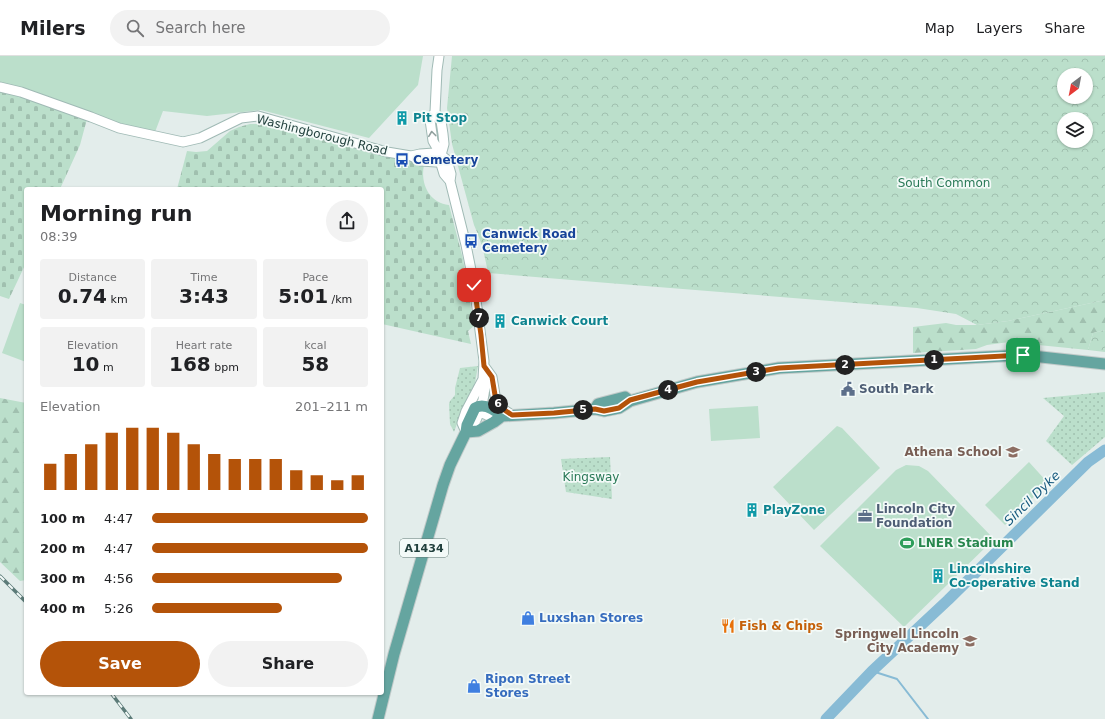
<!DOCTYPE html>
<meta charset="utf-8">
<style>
:root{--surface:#fff;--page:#f2f2f2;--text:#202124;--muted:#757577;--line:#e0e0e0;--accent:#b45309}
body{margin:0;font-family:"DejaVu Sans",sans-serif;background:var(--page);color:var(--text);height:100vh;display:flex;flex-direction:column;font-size:15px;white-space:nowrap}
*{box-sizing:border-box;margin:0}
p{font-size:13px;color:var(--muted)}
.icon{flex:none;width:22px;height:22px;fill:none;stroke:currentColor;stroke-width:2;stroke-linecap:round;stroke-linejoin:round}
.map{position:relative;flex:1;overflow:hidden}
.panel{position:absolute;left:24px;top:131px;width:360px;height:508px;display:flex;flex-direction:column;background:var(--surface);border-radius:4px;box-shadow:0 1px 3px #0004}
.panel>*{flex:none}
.needle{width:26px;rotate:212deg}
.controls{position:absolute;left:1057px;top:12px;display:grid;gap:8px}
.controls a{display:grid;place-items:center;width:36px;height:36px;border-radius:50%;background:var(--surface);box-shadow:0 1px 3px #0004;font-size:20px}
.pin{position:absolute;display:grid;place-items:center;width:34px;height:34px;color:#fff;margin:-17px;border-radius:8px;box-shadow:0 2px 6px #0006}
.km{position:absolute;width:20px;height:20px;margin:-10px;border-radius:50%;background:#222;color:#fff;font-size:11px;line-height:20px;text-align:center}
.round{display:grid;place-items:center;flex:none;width:42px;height:42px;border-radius:21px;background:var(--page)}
.summary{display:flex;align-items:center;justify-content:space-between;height:68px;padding:0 16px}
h1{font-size:22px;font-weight:700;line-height:30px}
.metrics{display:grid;grid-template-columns:repeat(3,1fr);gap:6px;height:68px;padding:4px 16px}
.metrics div{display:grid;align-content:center;border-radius:4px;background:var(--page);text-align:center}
.metrics b{font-size:20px;font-weight:700}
.metrics small{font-size:11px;font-weight:400}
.metrics p{font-size:11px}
.chart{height:112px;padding:8px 16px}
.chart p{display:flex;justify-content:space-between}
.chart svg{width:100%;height:72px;margin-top:4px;stroke:var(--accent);stroke-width:6}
.cta{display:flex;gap:8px;margin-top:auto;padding:8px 16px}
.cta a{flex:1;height:46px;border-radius:24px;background:var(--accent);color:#fff;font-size:16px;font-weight:700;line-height:46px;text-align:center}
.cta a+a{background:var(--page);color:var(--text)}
ul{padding:0 16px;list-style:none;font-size:13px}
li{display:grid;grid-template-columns:64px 48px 1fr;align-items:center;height:30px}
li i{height:10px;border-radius:5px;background:var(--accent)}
header{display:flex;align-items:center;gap:24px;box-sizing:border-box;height:56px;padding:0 20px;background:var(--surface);border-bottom:1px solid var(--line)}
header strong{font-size:19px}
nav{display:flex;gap:22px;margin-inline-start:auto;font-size:14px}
.search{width:280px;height:36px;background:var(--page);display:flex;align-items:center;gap:10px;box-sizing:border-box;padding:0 14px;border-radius:22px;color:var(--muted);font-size:15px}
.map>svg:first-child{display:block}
.grass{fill:#bbdfcb}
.forest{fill:url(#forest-firs)}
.cemetery{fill:url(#cemetery-stones)}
.park{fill:url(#park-crowns);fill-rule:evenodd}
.garden{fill:url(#garden-dots)}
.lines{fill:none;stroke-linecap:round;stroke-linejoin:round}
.stream{stroke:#88bbd5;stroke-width:2}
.river{stroke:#88bbd5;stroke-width:11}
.secondary-casing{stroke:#a0bab5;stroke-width:11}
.primary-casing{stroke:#c1cac9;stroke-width:13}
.secondary{stroke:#fff;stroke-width:9}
.primary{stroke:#65a5a0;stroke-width:11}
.rail-casing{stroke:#5c7b78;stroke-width:3.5}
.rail{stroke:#f3faf8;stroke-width:2;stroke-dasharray:6;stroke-linecap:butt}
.oneway{stroke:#90a09e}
.route-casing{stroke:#fff;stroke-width:8}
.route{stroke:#b45309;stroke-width:5}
.labels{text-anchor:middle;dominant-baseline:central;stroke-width:3.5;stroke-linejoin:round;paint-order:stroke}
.shield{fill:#f3faf8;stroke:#607875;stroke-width:1}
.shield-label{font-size:11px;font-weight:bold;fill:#21403d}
.culture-label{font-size:12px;font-weight:bold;fill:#0d838f;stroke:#f3faf8;text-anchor:start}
.street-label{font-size:12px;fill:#21403d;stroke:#f3faf8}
.transit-label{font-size:12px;font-weight:bold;fill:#164399;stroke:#f3faf8;text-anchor:start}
.park-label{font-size:12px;fill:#297957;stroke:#f3faf8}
.service-label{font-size:12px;font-weight:bold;fill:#4e5e75;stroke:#f3faf8;text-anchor:start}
.education-label{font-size:12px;font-weight:bold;fill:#785e54;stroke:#f3faf8;text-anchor:end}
.leisure-label{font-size:12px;font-weight:bold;fill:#27864d;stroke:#f3faf8;text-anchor:start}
.shop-label{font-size:12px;font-weight:bold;fill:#366cbe;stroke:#f3faf8;text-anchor:start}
.food-label{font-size:12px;font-weight:bold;fill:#c56008;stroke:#f3faf8;text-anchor:start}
.water-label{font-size:13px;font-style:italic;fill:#185b7f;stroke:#f3faf8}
</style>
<header>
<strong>Milers</strong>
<div class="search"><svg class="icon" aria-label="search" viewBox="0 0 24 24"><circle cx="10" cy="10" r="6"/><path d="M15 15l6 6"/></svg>Search here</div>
<nav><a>Map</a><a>Layers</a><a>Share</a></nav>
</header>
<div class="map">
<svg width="1105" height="663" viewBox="0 0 1105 663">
<defs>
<pattern id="forest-firs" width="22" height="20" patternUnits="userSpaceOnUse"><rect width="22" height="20" fill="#bbdfcb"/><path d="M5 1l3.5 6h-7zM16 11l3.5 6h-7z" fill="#a0c0af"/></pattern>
<pattern id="cemetery-stones" width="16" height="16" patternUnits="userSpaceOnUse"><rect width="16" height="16" fill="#bbdfcb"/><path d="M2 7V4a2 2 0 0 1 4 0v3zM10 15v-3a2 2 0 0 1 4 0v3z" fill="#a0c0af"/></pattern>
<pattern id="park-crowns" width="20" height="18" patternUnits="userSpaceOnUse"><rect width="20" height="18" fill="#bbdfcb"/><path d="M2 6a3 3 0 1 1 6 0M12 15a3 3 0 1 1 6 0" fill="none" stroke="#a0c0af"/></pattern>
<pattern id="garden-dots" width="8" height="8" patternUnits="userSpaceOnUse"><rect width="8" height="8" fill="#bbdfcb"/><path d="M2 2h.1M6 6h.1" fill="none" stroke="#a0c0af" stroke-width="1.8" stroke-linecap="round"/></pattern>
</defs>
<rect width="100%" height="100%" fill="#e3edeb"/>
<!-- grass -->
<path class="grass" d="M0,0H423L418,29L369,82L261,54L207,60L163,55L155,76L122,68L17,32L0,27Z
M20,247L26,249V306L2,297Z
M758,350L760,382L711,385L709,353Z
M837,370L842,372L880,412L814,474L773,431Z
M1029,406L1048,427L1005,469L985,449Z
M906,409L919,410L928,415L994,483L904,571L820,490L896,414Z"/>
<!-- forest -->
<path class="forest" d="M1105,244V274L1093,277L1088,294L1009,286L987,289L976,293L913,297V271L946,267L956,269H977L1008,265Z
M0,342L26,347V524L20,525L0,506Z"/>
<!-- cemetery -->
<path class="cemetery" d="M0,35L25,41L87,63L80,89L60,133H26V207L9,243L0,240Z
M250,68H260L424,109C420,127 429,147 449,149L463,203L474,270L468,275L471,288L382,268V133H177L187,95L196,96L207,95L230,75L239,71Z"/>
<!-- park -->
<path class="park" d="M452,0H1105V244L1008,265L977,269L956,258L917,252L608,227L488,217C485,200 481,184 474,169L452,88L447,52ZM1064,19H1086V41H1064ZM1064,63H1086V85H1064Z
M1105,274V296L1088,294L1093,277Z"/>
<!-- garden -->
<path class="garden" d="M478,310L475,327L464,349L454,376L450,368L449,348L450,345L455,339V332L460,312Z
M1105,336V381L1072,409L1046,385L1064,360L1043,342Z
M610,401L612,443L566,436L561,403Z"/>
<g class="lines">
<!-- stream -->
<path class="stream" d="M872,615L897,623L928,663"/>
<!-- river -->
<path class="river" d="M826,663L872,615L948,544L1088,406L1105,394"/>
<defs>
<path id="secondary" d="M439,0L437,14L435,56L441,65L443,78L444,88L441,99V108L444,118L450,125L466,189L474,229L484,305L483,323L466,355L462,367L466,376C468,375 470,374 471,372C478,365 489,331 483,323
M0,31L21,36L91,61L119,72L183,86L200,82L241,62L258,60L387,96L411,100L420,98L434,97L441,99
M435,56L430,64L433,85L441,99L447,104L451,118L450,125
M411,100L421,105L436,106L441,99
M484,310L492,321L496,345L500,351L512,359
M477,351C483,360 492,362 502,360"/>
<path id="primary" d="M595,353L598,348L625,341L630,345
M502,360L554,357L595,353L604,355L619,352L630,345L697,326L779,312L1023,299L1105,308
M466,376L478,375L494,366L502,360
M378,663L394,598L443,429L450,409L466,376L467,369L475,352C484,346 495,354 502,360"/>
</defs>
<!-- secondary casing -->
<use href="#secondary" class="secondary-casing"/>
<!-- primary casing -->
<use href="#primary" class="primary-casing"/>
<!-- secondary -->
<use href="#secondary" class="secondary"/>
<!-- primary -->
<use href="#primary" class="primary"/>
<defs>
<path id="rail" d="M0,520L26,546
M111,637L131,663"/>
</defs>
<!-- rail casing -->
<use href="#rail" class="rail-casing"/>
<!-- rail -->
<use href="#rail" class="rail"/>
</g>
<!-- one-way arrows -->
<defs><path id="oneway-chevron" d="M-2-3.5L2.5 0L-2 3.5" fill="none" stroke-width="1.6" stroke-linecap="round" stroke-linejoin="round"/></defs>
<use class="oneway" href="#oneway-chevron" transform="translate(432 78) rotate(-97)"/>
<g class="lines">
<defs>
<path id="route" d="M474,229L481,279L484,310L492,321L496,345L500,351L512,359L554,357L595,353L604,355L619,352L630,344L697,326L779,312L1023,299"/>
</defs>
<!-- route casing -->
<use href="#route" class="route-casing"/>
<!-- route -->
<use href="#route" class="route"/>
</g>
<!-- icons -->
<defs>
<symbol id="building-bare" viewBox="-9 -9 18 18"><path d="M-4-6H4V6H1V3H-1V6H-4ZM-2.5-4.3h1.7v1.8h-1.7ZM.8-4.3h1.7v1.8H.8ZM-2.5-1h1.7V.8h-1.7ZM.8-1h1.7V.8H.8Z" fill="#0f9aa8" stroke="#f3faf8" stroke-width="2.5" paint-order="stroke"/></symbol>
<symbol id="bus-bare" viewBox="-9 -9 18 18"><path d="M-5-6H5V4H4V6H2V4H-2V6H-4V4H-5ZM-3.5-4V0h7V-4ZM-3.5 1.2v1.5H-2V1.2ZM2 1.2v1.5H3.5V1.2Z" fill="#1a4fb4" stroke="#f3faf8" stroke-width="2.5" paint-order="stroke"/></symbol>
<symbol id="civic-bare" viewBox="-9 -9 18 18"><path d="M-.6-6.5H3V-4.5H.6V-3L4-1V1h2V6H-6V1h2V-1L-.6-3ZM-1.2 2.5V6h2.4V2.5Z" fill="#5c6f8a" stroke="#f3faf8" stroke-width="2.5" paint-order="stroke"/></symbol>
<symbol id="school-bare" viewBox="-9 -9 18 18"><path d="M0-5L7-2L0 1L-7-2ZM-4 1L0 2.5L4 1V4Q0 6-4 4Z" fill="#8d6e63" stroke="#f3faf8" stroke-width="2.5" paint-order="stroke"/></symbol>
<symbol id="office-bare" viewBox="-9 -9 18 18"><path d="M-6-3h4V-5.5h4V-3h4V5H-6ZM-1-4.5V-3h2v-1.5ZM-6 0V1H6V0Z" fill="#5c6f8a" stroke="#f3faf8" stroke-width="2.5" paint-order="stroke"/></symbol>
<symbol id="stadium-bare" viewBox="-9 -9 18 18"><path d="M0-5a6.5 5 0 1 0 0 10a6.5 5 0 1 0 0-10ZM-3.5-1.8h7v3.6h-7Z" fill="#2e9e5b" stroke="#f3faf8" stroke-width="2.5" paint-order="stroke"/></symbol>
<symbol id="shop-bare" viewBox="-9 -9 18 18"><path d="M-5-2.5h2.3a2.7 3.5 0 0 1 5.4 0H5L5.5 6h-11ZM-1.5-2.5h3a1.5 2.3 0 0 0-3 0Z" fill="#3f7fe0" stroke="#f3faf8" stroke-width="2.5" paint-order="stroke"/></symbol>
<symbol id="restaurant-bare" viewBox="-9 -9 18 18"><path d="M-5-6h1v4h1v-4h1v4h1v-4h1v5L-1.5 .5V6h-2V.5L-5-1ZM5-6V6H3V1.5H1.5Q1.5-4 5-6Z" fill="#e8710a" stroke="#f3faf8" stroke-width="2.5" paint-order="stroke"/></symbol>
</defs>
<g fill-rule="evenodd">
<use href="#building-bare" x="392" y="52" width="20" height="20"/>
<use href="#bus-bare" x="392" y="94" width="20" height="20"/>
<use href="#bus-bare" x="461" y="175" width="20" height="20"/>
<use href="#building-bare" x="490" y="255" width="20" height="20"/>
<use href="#civic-bare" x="838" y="323" width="20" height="20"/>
<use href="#school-bare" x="1003" y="386" width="20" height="20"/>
<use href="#building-bare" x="742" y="444" width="20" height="20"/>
<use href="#office-bare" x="855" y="450" width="20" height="20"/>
<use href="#stadium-bare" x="897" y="477" width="20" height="20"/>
<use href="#building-bare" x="928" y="510" width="20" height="20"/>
<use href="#shop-bare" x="518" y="552" width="20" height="20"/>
<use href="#restaurant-bare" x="718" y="560" width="20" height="20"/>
<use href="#school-bare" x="960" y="575" width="20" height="20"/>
<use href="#shop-bare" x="464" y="620" width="20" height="20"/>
</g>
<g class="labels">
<!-- shield labels -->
<rect class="shield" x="400" y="483" width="48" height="18" rx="3"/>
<g class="shield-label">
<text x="424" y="492">A1434</text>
</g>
<!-- culture labels -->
<g class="culture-label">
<text x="413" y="62">Pit Stop</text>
<text x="511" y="265">Canwick Court</text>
<text x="763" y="454">PlayZone</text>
<text x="949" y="513">Lincolnshire<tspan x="949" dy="14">Co-operative Stand</tspan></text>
</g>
<!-- street labels -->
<g class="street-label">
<text transform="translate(322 79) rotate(14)">Washingborough Road</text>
</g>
<!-- transit labels -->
<g class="transit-label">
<text x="413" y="104">Cemetery</text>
<text x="482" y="178">Canwick Road<tspan x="482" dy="14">Cemetery</tspan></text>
</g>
<!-- park labels -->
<g class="park-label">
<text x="944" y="127">South Common</text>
<text x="591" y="421">Kingsway</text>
</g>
<!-- service labels -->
<g class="service-label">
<text x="859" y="333">South Park</text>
<text x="876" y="453">Lincoln City<tspan x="876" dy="14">Foundation</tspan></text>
</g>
<!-- education labels -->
<g class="education-label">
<text x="1002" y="396">Athena School</text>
<text x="959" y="578">Springwell Lincoln<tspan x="959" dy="14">City Academy</tspan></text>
</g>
<!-- leisure labels -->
<g class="leisure-label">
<text x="918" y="487">LNER Stadium</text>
</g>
<!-- shop labels -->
<g class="shop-label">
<text x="539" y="562">Luxshan Stores</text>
<text x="485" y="623">Ripon Street<tspan x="485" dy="14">Stores</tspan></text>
</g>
<!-- food labels -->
<g class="food-label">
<text x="739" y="570">Fish &amp; Chips</text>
</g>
<!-- water labels -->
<g class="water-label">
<text transform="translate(1032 442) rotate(-44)">Sincil Dyke</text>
</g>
</g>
</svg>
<div class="controls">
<a><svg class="needle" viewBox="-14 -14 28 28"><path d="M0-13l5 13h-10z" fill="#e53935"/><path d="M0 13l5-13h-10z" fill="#757577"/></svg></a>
<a><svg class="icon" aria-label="layers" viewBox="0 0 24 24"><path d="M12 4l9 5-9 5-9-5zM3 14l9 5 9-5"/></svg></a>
</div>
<div class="pin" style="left:1023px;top:299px;background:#1e9e55"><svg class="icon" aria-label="arrive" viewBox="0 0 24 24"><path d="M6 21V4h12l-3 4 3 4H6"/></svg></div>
<div class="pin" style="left:474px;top:229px;background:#d93025"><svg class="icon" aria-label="check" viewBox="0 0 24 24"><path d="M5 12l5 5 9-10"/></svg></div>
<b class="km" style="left:934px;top:304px">1</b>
<b class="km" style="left:845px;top:309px">2</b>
<b class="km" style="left:756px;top:316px">3</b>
<b class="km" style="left:668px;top:334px">4</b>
<b class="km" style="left:583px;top:354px">5</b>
<b class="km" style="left:498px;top:348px">6</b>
<b class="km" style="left:479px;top:262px">7</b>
<section class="panel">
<div class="summary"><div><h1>Morning run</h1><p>08:39</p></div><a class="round"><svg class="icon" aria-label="share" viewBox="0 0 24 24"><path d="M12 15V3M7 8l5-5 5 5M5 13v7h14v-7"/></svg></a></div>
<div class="metrics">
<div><p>Distance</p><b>0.74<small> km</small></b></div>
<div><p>Time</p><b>3:43</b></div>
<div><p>Pace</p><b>5:01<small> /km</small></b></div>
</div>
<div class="metrics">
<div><p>Elevation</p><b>10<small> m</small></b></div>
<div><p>Heart rate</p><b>168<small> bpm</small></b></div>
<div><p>kcal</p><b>58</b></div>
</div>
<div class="chart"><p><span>Elevation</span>201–211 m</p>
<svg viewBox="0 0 160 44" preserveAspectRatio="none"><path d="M5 44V28M15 44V22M25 44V16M35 44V9M45 44V6M55 44V6M65 44V9M75 44V16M85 44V22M95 44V25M105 44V25M115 44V25M125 44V32M135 44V35M145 44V38M155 44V35"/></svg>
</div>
<ul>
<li><b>100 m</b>4:47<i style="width:100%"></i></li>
<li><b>200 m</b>4:47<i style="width:100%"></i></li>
<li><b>300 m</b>4:56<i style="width:88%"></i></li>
<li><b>400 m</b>5:26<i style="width:60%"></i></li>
</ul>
<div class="cta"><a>Save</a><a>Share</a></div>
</section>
</div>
